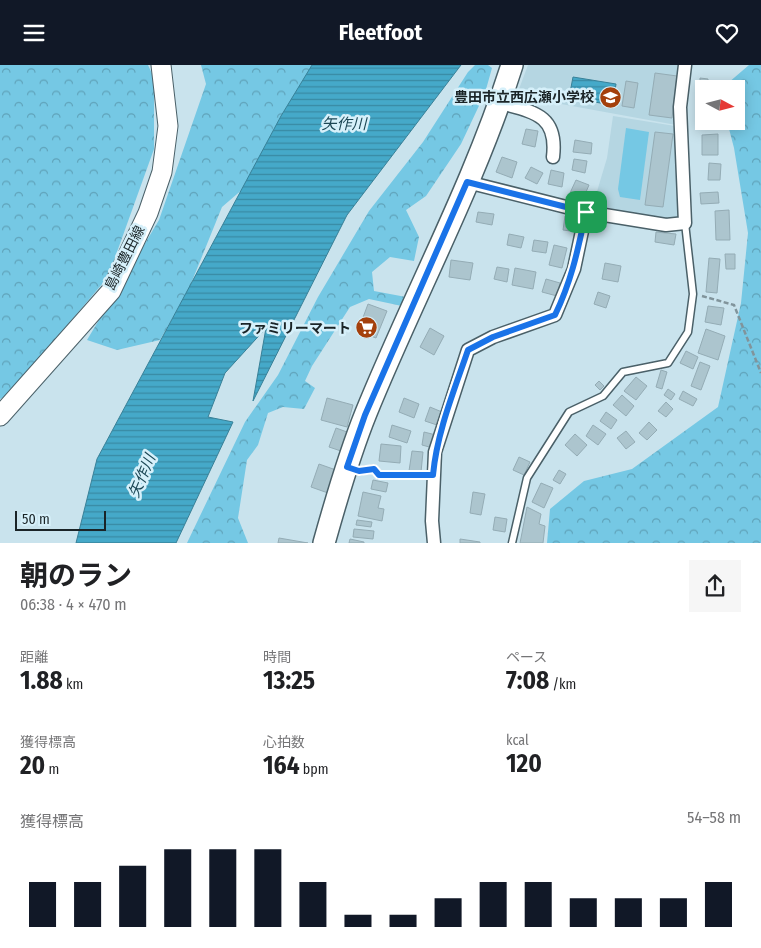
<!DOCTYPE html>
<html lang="ja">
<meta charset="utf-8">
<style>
:root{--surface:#fff;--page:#f6f6f6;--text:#202124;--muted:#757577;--accent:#111827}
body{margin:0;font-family:"Fira Sans Condensed","Noto Sans JP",sans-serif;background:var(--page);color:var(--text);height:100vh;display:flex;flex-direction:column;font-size:19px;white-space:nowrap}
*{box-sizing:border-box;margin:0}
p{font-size:16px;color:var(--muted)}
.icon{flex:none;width:28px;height:28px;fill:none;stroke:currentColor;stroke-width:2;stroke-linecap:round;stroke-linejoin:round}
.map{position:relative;height:478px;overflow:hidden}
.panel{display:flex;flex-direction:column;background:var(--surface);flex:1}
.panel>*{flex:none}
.needle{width:32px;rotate:97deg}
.tools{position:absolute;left:695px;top:15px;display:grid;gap:10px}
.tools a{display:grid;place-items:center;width:50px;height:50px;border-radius:0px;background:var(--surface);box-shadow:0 2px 12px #0003;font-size:25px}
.scale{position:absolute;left:15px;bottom:12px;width:91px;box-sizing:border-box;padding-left:5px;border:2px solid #1a2427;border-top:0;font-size:14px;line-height:18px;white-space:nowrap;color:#1a2427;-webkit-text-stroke:4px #d6f0fa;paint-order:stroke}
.pin{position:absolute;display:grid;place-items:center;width:42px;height:42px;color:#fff;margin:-21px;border-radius:10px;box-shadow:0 2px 8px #0006}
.round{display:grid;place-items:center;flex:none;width:52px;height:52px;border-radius:0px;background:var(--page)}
.headline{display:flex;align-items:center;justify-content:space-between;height:85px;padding:0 20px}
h1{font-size:28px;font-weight:700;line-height:38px}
.figures{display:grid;grid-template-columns:repeat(3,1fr);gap:8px;height:85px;padding:5px 20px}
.figures div{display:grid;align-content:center}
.figures b{font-size:25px;font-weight:700}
.figures small{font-size:14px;font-weight:400}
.figures p{font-size:14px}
.chart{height:140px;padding:10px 20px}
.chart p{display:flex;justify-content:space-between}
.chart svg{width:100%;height:90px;margin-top:5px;stroke:var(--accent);stroke-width:6}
header{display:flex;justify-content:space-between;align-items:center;height:65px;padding:0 20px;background:var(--accent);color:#fff;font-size:22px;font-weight:700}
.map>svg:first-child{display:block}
.built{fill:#b5d6e2}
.green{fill:#75c8e4}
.forest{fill:url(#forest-crowns)}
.water{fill:url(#water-rules);stroke:#388198}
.building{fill:#acc5ce;stroke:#94acb5}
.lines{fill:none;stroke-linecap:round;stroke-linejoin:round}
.lane-casing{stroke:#4a6068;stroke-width:9}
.street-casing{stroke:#4a6068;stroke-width:15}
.secondary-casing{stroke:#4a6068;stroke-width:21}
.primary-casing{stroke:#4a6068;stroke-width:24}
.path{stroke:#81949b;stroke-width:2.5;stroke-dasharray:5 2.5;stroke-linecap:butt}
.lane{stroke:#fff;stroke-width:6}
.street{stroke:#fff;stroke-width:12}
.secondary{stroke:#fff;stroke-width:19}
.primary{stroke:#fff;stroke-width:21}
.route-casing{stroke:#fff;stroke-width:10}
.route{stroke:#1a73e8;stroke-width:6}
.labels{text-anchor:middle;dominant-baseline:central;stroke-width:5;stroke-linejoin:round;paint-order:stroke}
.poi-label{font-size:14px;font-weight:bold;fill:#1a2427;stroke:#d6f0fa;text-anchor:end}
.street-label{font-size:14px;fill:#1a2427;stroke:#d6f0fa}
.water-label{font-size:15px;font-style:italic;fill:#1c4755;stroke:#d6f0fa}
</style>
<header><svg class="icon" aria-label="menu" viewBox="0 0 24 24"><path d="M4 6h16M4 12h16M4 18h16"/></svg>Fleetfoot<svg class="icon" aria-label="heart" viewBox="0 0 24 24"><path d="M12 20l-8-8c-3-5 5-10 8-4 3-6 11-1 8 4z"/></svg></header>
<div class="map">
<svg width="761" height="478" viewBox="0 0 761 478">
<defs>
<pattern id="forest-crowns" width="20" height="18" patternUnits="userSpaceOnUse" patternTransform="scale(1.25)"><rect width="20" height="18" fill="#75c8e4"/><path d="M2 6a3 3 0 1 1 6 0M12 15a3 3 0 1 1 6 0" fill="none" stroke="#5fa2b9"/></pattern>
<pattern id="water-rules" width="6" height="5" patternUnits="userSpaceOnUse" patternTransform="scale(1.25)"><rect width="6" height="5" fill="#45a9c9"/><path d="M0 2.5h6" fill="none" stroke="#3989a3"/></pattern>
</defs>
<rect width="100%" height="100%" fill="#c9e3ed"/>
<!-- built -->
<path class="built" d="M528,0H685L676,60L561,39L519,24Z
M613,51L675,61L682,153L667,157L592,143L607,93Z"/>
<!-- green -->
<path class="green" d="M626,63L649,67L640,135L620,132L618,124Z"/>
<!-- forest -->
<path class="forest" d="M0,0H148L154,13V84L108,212L8,330L0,334Z
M201,0H330L266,104L222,142L188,226L160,275L117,285L87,275L159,155L206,19Z
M475,0H488L492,3L485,28L461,79L426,131L406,145L419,172L414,196L390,192L372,207L374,226L406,232L402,241L369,234L350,242L312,301L305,316L315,323L304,344L283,342L268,348L258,380L247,395L238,453L248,478H187L245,357L278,310L318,232L369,146L423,77L468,7Z
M749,0H761V478H547L550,444L584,416L632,404L718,342L741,238L748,168L734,83L727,56H736V24H721Z"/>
<!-- water -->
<path class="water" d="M312,0H461L347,150L253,336L266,263L225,308L208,352L233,357L176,478H76L97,394L281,51Z
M573,12L616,19L613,40L569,33Z"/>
<!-- building -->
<path class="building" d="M655,8L677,11L672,53L649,50Z
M700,13L708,14V24H704V29H700Z
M626,16L638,18L634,43L622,41Z
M526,64L538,66L535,82L522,79Z
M655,67L673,69L663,142L645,140Z
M718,69V90H702V70Z
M575,75L592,78L591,89L573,87Z
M502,92L517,97L512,113L496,107Z
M574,94L587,96L585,108L572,105Z
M709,98L721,99L720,115H708Z
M531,102L543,108L537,119L525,113Z
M551,105L564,108L562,122L548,119Z
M576,115L589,120L583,134L570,128Z
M718,127L719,138L701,139L700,128Z
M729,145L730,175H716L715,146Z
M478,147L494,149L492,160L476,157Z
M565,151L580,153L578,167L563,165Z
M656,167L676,169L674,180L655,177Z
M509,169L524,172L521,183L507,180Z
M534,175L548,177L546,188L532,186Z
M554,180L567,183L562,203L549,200Z
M725,189H735V204H726Z
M709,193L720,194L717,228L706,227Z
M451,195L473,198L470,215L449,212Z
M605,198L621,201L618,217L602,214Z
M497,202L509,204L507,217L494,214Z
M515,203L536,207L533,224L512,220Z
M546,214L560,218L557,231L542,227Z
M598,227L610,231L606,243L594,239Z
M368,239L387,246L376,273L358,266Z
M708,241L724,243L721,260L705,257Z
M430,263L444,271L434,290L420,282Z
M706,264L725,271L718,295L698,288Z
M686,286L698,292L693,304L680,298Z
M700,297L710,301L701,325L691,321Z
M661,305L667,307L662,324L656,322Z
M636,312L647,321L636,335L624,326Z
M599,316L604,321L600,325L595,320Z
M668,324L675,329L671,335L664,330Z
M683,326L697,334L693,341L679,334Z
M622,330L634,341L626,351L613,340Z
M327,333L353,340L347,362L321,355Z
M404,333L419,339L414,353L399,347Z
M666,337L673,344L666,352L658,346Z
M430,342L442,347L437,360L425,356Z
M606,347L617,355L611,364L600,356Z
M649,357L657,365L647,375L639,368Z
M392,360L411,366L407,378L389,372Z
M593,360L606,369L598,380L586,371Z
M336,363L347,367L341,386L329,382Z
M626,366L635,377L626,384L617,373Z
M424,367L436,370L433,383L422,380Z
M575,369L587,380L577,391L565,380Z
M381,379L401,381L400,398L379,396Z
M412,386L423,387L421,407L409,406Z
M519,392L530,397L524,410L513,405Z
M319,399L336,405L328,428L311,422Z
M559,405L566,409L560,419L553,415Z
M373,415L388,418L386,427L371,424Z
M541,418L553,423L544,443L532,437Z
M363,427L381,431L378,443L384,444L382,456L358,451Z
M473,427L485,429L481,450L470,448Z
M527,442L541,449L539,459L545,461L543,478H520Z
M495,452L507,454L505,467L493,465Z
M357,455L372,457L371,462L356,460Z
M354,464L374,466L373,474L353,472Z
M279,473L308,478H278Z
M350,474L364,477V478H349Z
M460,474L480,477V478H460Z"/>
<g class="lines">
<defs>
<path id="lane" d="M348,402L359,406L374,404L379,410H433
M512,478L527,413L569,347L603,331L623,307L668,298L688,267L693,229L685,158"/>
<path id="street" d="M500,38C534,47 558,50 553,92
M467,117L586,147L666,160L685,158L680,42L685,0
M434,478L432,456L435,387L468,285L493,272L555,250L574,204L586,147"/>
<path id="secondary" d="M0,351L111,226L148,148L162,107L168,61L161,0"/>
<path id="primary" d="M324,478C336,435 349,390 366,348C413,232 474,120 512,0"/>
</defs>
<!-- lane casing -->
<use href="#lane" class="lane-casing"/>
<!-- street casing -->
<use href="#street" class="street-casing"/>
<!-- secondary casing -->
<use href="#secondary" class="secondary-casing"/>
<!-- primary casing -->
<use href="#primary" class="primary-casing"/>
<!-- path -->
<path class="path" d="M702,231L734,240L761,308"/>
<!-- lane -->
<use href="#lane" class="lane"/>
<!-- street -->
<use href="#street" class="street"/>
<!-- secondary -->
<use href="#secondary" class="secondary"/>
<!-- primary -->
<use href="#primary" class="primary"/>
</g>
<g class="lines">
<defs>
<path id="route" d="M467,117L586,147C578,184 572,215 555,250L493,272L468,285C454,326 437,367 433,410H379L374,404L359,406L347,402L365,350Z"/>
</defs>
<!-- route casing -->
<use href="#route" class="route-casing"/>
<!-- route -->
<use href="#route" class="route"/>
</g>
<!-- icons -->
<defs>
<symbol id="school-disc" viewBox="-11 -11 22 22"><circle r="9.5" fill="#a4400c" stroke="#d6f0fa"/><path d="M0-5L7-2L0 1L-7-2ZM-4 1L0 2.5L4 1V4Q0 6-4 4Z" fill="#fff"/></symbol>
<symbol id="supermarket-disc" viewBox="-11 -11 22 22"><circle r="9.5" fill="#a4400c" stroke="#d6f0fa"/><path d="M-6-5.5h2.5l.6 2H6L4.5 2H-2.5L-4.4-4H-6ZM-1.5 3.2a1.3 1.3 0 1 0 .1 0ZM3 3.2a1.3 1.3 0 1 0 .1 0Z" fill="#fff"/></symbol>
</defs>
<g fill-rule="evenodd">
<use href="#school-disc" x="598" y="20" width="25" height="25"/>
<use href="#supermarket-disc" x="354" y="250" width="25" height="25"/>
</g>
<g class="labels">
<!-- poi labels -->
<g class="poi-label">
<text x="594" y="32">豊田市立西広瀬小学校</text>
<text x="351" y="263">ファミリーマート</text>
</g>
<!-- street labels -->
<g class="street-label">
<text transform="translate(125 193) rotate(-63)">島崎豊田線</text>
</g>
<!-- water labels -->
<g class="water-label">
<text x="344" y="59">矢作川</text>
<text transform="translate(142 411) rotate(-67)">矢作川</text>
</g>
</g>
</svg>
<div class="tools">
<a><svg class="needle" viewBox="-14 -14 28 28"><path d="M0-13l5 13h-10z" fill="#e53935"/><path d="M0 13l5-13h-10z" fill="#757577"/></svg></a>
</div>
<div class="scale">50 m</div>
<div class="pin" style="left:586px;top:147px;background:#1e9e55"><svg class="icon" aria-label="arrive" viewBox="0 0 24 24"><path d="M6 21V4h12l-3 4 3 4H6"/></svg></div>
</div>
<section class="panel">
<div class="headline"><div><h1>朝のラン</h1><p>06:38 · 4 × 470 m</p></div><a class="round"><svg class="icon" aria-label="share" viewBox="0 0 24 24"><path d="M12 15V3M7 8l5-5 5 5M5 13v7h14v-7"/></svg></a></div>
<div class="figures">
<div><p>距離</p><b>1.88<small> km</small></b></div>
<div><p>時間</p><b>13:25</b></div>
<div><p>ペース</p><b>7:08<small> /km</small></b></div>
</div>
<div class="figures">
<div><p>獲得標高</p><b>20<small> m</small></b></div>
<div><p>心拍数</p><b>164<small> bpm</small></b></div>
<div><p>kcal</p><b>120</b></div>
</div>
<div class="chart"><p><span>獲得標高</span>54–58 m</p>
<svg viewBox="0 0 160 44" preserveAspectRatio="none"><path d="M5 44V22M15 44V22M25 44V14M35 44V6M45 44V6M55 44V6M65 44V22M75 44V38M85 44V38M95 44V30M105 44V22M115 44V22M125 44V30M135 44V30M145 44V30M155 44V22"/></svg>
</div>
</section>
